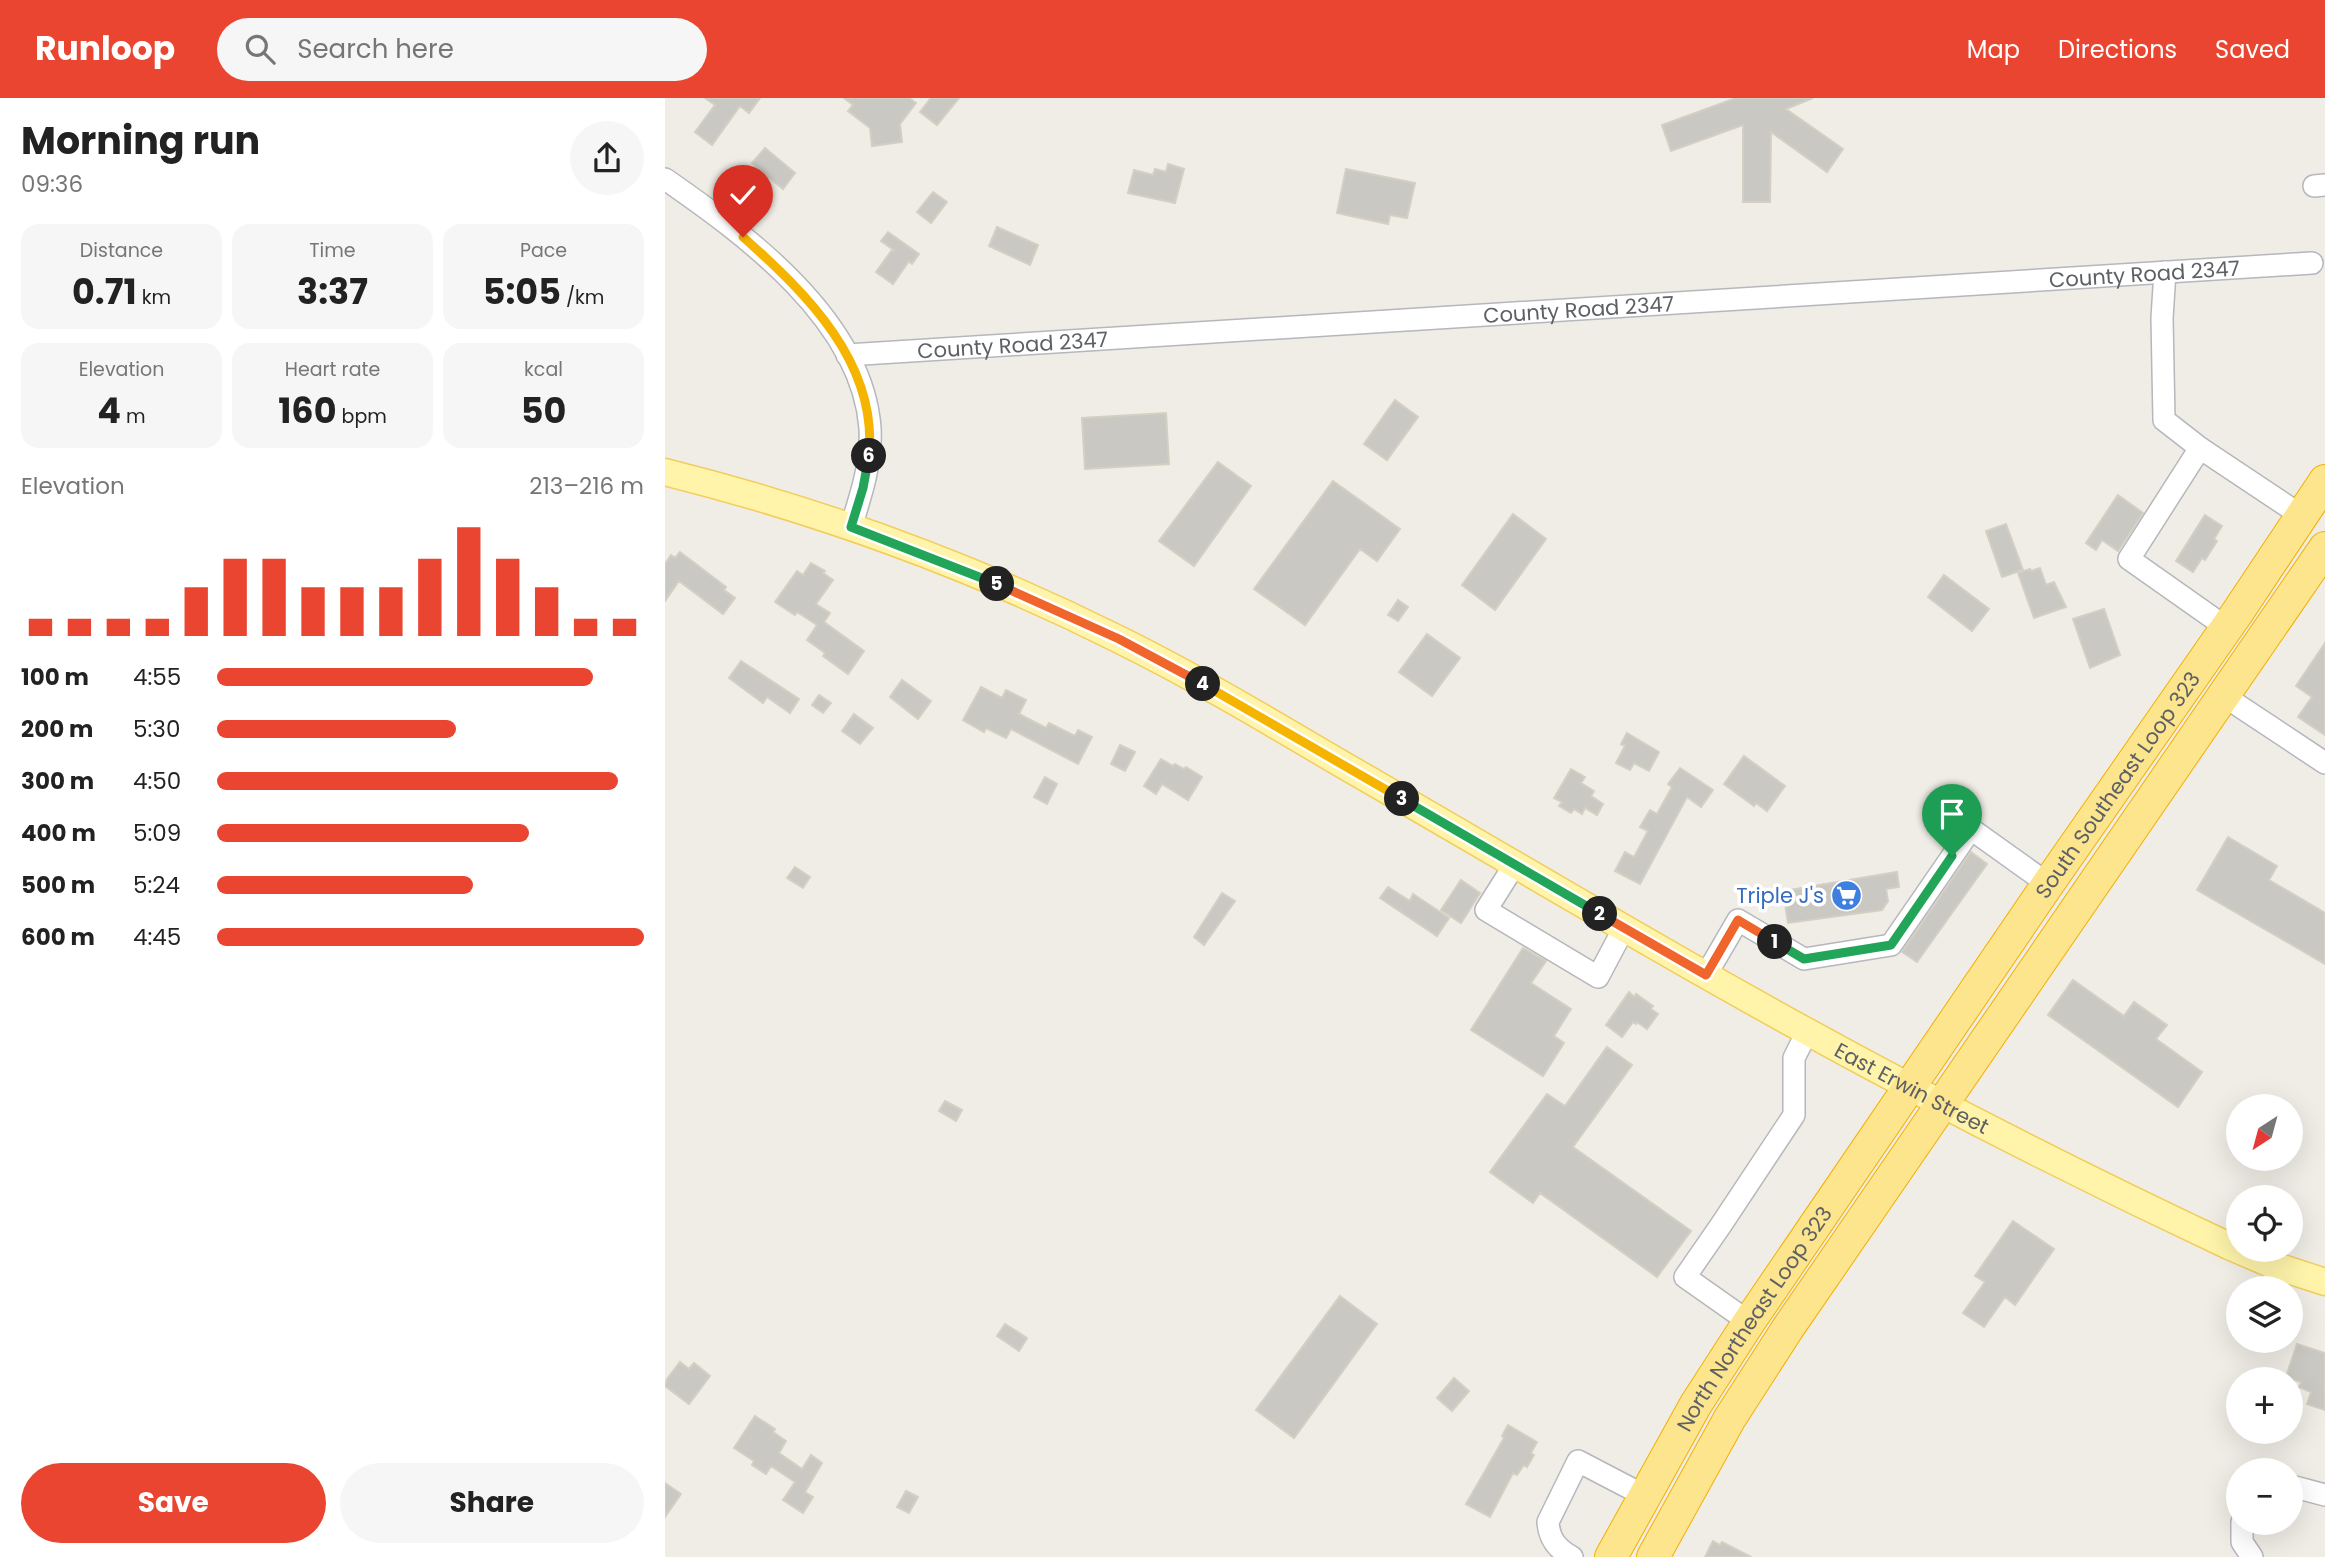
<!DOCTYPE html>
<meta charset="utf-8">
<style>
:root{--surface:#fff;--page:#f6f6f6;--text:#222;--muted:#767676;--accent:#ea4530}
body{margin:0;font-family:Poppins,sans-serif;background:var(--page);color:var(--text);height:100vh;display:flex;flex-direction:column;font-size:26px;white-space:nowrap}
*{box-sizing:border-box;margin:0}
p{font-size:23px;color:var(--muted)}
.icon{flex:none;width:38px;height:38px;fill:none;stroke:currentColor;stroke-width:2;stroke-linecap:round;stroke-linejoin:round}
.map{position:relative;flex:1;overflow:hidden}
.sheet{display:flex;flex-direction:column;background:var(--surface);width:665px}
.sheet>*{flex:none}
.needle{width:46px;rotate:216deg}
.tools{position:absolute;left:1561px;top:996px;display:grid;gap:14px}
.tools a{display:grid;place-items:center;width:77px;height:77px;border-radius:50%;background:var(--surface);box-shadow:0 7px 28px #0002;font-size:35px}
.pin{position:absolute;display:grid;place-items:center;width:60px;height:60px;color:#fff;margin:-72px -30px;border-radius:50% 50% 50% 0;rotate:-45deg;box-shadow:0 0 7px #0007}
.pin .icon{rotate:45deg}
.km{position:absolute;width:35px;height:35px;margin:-18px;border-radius:50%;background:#222;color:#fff;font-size:19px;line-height:35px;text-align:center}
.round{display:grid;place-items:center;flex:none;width:74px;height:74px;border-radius:37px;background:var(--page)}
.summary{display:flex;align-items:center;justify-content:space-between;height:119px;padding:0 21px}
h1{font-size:38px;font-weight:700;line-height:52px}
.stats{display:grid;grid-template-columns:repeat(3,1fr);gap:10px;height:119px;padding:7px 21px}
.stats div{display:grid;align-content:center;border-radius:18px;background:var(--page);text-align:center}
.stats b{font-size:35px;font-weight:700}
.stats small{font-size:19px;font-weight:400}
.stats p{font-size:19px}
.chart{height:196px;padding:14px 21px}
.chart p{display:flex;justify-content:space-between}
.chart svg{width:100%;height:126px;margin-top:7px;stroke:var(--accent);stroke-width:6}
.cta{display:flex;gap:14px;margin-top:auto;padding:14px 21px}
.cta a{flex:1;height:80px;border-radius:42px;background:var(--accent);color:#fff;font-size:28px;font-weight:700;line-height:80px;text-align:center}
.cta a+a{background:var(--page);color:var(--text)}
ul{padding:0 21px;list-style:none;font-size:23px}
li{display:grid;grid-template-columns:112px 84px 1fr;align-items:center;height:52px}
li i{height:18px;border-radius:9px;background:var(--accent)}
header{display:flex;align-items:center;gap:42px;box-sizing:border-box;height:98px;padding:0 35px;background:var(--accent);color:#fff}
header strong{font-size:33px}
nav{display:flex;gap:38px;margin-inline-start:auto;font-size:24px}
.search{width:490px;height:63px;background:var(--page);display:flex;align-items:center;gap:18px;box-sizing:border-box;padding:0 24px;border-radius:38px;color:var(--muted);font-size:26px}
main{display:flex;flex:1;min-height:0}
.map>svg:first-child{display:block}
.building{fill:#cac8c2;stroke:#d4cfc3;stroke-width:2}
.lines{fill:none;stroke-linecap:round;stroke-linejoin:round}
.minor-casing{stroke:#b5b7bc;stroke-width:24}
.major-casing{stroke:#f2cd5b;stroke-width:29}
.highway-casing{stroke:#f4b000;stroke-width:34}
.minor{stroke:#fff;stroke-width:21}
.major{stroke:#fff4aa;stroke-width:26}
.highway{stroke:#fde58e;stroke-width:32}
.split-1-casing{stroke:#fff;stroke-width:14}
.split-2-casing{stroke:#fff;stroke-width:14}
.split-3-casing{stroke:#fff;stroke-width:14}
.split-4-casing{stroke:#fff;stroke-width:14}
.split-5-casing{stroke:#fff;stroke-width:14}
.split-6-casing{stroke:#fff;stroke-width:14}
.split-7-casing{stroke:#fff;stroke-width:14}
.split-1{stroke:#22a559;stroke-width:9}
.split-2{stroke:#f0652b;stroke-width:9}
.split-3{stroke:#22a559;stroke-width:9}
.split-4{stroke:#f5b400;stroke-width:9}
.split-5{stroke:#f0652b;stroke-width:9}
.split-6{stroke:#22a559;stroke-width:9}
.split-7{stroke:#f5b400;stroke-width:9}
.labels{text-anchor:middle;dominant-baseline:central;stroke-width:7;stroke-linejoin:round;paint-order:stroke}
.street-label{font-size:21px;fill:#5d6065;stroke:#fff}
.shop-label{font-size:21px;fill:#366cbe;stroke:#fff;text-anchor:end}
</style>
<header>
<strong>Runloop</strong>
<div class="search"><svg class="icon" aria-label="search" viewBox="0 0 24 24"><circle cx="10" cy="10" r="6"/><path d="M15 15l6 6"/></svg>Search here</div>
<nav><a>Map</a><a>Directions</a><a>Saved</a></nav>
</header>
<main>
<section class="sheet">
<div class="summary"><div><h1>Morning run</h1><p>09:36</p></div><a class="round"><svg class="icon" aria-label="share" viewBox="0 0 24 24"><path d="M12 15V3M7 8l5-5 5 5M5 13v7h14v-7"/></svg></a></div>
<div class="stats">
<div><p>Distance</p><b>0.71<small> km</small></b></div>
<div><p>Time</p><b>3:37</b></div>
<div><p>Pace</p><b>5:05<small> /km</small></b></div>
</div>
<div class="stats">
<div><p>Elevation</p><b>4<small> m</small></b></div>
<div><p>Heart rate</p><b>160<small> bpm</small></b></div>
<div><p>kcal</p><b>50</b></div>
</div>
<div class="chart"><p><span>Elevation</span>213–216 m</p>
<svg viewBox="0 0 160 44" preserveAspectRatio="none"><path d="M5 44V38M15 44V38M25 44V38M35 44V38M45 44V27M55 44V17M65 44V17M75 44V27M85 44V27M95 44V27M105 44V17M115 44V6M125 44V17M135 44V27M145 44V38M155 44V38"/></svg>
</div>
<ul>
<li><b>100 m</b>4:55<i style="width:88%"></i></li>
<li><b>200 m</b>5:30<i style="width:56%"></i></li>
<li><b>300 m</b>4:50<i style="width:94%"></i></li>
<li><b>400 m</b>5:09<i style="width:73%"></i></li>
<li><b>500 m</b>5:24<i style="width:60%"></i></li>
<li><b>600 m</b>4:45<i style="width:100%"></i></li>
</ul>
<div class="cta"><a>Save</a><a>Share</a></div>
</section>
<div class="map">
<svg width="1660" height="1459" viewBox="0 0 1660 1459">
<rect width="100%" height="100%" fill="#efede5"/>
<!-- building -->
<path class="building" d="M40,0H95L84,15L75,8L47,47L30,34L50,7Z
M179,0H244L251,5L235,26L237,44L207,48L205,30L183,13L188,7Z
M266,0H294L272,27L255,14Z
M1071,0H1148L1121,11L1178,51L1162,74L1106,34L1105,104H1078V27L1006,53L997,27Z
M100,50L130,75L118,91L87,65Z
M503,66L519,71L510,105L463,95L469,72L488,77L490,71L501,74Z
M681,71L750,85L742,120L725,117L723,126L672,115Z
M268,94L282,104L266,125L252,114Z
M332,129L373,147L365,167L324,148Z
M223,134L254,156L247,166L244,163L228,186L211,174L227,152L230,153L216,143Z
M730,302L753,319L722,362L699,346Z
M501,315L504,366L420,371L417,320Z
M553,364L586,388L529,468L494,443Z
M668,383L735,431L712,463L695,451L640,527L589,491Z
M1453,397L1478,415L1453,453L1437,442L1431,452L1421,445Z
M848,416L881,441L830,512L797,487Z
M1540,417L1557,428L1549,441L1552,443L1540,462L1537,460L1528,474L1511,463Z
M1341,426L1358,472L1337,479L1321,433Z
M15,454L61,489L59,492L70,500L58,516L14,483L0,503V466L6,457L10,460Z
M146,465L160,473L158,475L168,482L151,506L165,515L159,524L199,553L183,576L158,558L160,555L142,542L152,527L132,514L130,517L110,504L132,473L138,477Z
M1375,470L1381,487L1389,484L1401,509L1369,520L1353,475L1365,471L1366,473Z
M1279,477L1324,511L1307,533L1263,499Z
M733,502L743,509L733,523L723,517Z
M1439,511L1455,557L1425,570L1408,521Z
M762,536L795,560L767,598L734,574Z
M1660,545V637L1633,619L1647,599L1631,588Z
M76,563L134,601L125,615L102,599L98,605L64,580Z
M237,582L266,603L253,621L225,599Z
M316,589L337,600L341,592L361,602L354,616L381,630L384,625L410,638L413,632L427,639L413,666L346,631L341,640L321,630L319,634L298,622Z
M154,597L166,605L158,615L147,607Z
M189,616L208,630L195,646L177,633Z
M962,635L994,654L984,673L969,665L965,672L951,665L960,648L956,646Z
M455,647L470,654L460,673L446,666Z
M1079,658L1120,688L1102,713L1091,705L1089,708L1059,686Z
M496,661L508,668L510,666L519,671L521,669L537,679L523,702L497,686L491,696L479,688Z
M1015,670L1048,692L1036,709L1022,699L975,786L950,773L960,754L969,759L983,733L975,729L985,712L992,716L1007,689L1003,686Z
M906,671L920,679L916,685L929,693L926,698L938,706L932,717L920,710L917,716L909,711L906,715L894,708L897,704L889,700Z
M380,679L392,686L382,706L369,699Z
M1563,739L1612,768L1604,782L1660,815V866L1532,792Z
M1306,754L1322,766L1252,864L1237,854Z
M130,769L145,779L138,790L122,780Z
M1232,774L1234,789L1221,791L1223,803L1217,812L1123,825L1119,800L1125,792Z
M796,782L815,795L796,825L776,812Z
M723,789L745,803L748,796L784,820L772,838L715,800Z
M557,795L570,803L539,847L529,839Z
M858,850L881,863L866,885L906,911L889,938L899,945L878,978L806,932Z
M1408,882L1459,918L1469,904L1502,927L1491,941L1537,974L1513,1009L1383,917Z
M964,894L969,899L971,896L988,908L986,911L993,916L982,931L972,924L971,926L968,924L957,939L941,927Z
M942,949L967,967L908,1049L1026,1133L992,1179L875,1095L868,1105L825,1074L882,996L900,1008Z
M280,1003L297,1012L291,1023L274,1013Z
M1348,1123L1389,1151L1350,1207L1340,1199L1319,1229L1298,1215L1320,1184L1310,1178Z
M675,1198L712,1226L629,1340L591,1312Z
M340,1226L362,1240L354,1253L332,1238Z
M1632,1246L1660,1255V1312L1642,1306L1646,1294L1634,1289L1636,1284L1621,1279Z
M15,1264L24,1271L29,1265L45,1278L24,1306L0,1288L2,1281Z
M789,1280L804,1293L787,1313L772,1300Z
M90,1318L110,1331L108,1334L121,1343L114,1355L137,1371L146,1357L157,1365L140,1394L148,1399L138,1415L118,1402L130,1384L106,1368L101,1376L87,1367L89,1363L69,1350Z
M843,1327L872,1344L866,1355L869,1357L862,1369L859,1367L852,1377L848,1375L825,1419L801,1406L839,1340L837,1338Z
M0,1385L16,1396L0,1419Z
M241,1393L253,1399L244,1415L232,1409Z
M1048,1443L1055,1447L1057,1444L1086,1459H1040Z"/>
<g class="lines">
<defs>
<g id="minor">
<path d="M0,81C81,137 197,222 205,330C207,364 196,397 186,429"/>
<path d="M1649,88L1660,87"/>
<path d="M1500,174L1497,220L1499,322L1535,350"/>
<path id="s1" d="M182,257L1647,165"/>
<path d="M1562,530L1464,461L1535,350L1637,418"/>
<path d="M1559,598L1660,665"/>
<path d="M850,766L821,812L933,879L959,830"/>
<path d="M1041,877L1073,822L1139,861L1226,847L1306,731L1383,786"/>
<path d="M1084,1224L1020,1179L1056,1127L1129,1017V960L1142,934"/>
<path d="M1626,1388L1660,1397"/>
<path d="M1577,1424V1444L1587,1459"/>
<path d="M907,1459C892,1451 884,1441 883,1424L913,1363L980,1398"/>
</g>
<g id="major">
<path id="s2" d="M0,374C156,413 309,469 453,541C526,577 597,619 668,661C767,718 866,776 964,833C1160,947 1359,1052 1564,1148L1608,1167L1660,1184"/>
</g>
<g id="highway">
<path id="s3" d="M946,1459L1031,1306L1084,1224L1383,786L1572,515L1660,383"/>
<path d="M988,1459L1065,1320L1123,1230L1660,450"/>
</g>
</defs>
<!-- minor casing -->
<use href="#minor" class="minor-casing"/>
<!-- major casing -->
<use href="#major" class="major-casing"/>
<!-- highway casing -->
<use href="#highway" class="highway-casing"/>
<!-- minor -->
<use href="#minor" class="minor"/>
<!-- major -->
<use href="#major" class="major"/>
<!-- highway -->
<use href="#highway" class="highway"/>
</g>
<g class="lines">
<defs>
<path id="split-1" d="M1110,844L1139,861L1226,847L1287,758"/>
<path id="split-2" d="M935,816L1041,877L1073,822L1110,844"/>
<path id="split-3" d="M737,701L935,816"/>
<path id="split-4" d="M538,586L737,701"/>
<path id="split-5" d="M332,486L454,541L538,586"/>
<path id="split-6" d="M204,358L198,390L186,429L332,486"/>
<path id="split-7" d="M78,139C142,196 213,265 204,358"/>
</defs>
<!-- split-1 casing -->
<use href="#split-1" class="split-1-casing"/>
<!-- split-2 casing -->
<use href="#split-2" class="split-2-casing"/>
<!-- split-3 casing -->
<use href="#split-3" class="split-3-casing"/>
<!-- split-4 casing -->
<use href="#split-4" class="split-4-casing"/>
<!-- split-5 casing -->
<use href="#split-5" class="split-5-casing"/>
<!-- split-6 casing -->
<use href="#split-6" class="split-6-casing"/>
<!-- split-7 casing -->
<use href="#split-7" class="split-7-casing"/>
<!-- split-1 -->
<use href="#split-1" class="split-1"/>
<!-- split-2 -->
<use href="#split-2" class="split-2"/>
<!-- split-3 -->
<use href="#split-3" class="split-3"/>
<!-- split-4 -->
<use href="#split-4" class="split-4"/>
<!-- split-5 -->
<use href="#split-5" class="split-5"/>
<!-- split-6 -->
<use href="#split-6" class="split-6"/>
<!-- split-7 -->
<use href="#split-7" class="split-7"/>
</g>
<!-- icons -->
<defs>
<symbol id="supermarket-disc" viewBox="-11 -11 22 22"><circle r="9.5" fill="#3f7fe0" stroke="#fff"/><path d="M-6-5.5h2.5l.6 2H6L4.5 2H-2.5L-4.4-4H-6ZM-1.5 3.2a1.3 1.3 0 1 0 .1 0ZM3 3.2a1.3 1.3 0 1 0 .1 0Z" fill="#fff"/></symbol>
</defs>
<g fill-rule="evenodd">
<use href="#supermarket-disc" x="1164" y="780" width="35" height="35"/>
</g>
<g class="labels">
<!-- street labels -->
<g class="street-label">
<text stroke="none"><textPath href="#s1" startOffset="1300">County Road 2347</textPath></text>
<text stroke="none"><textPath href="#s1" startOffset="733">County Road 2347</textPath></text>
<text stroke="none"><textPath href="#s1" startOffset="166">County Road 2347</textPath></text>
<text stroke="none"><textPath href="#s3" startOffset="924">South Southeast Loop 323</textPath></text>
<text stroke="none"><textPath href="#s2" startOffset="1396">East Erwin Street</textPath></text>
<text stroke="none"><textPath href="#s3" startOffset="278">North Northeast Loop 323</textPath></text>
</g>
<!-- shop labels -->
<g class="shop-label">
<text x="1159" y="797">Triple J's</text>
</g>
</g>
</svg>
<div class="tools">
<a><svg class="needle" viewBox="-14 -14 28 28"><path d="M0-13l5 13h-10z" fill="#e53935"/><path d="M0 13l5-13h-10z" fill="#767676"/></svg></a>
<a><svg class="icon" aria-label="locate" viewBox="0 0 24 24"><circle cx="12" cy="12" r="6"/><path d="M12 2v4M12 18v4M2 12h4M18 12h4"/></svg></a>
<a><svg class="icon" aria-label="layers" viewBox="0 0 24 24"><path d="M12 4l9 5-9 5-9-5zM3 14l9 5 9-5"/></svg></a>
<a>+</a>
<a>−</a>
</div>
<div class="pin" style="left:1287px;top:758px;background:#1e9e55"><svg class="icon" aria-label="arrive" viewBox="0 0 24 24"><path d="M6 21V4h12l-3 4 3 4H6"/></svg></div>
<div class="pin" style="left:78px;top:139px;background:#d93025"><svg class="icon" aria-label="check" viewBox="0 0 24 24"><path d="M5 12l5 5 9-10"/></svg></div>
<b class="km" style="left:1110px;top:844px">1</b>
<b class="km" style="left:935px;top:816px">2</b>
<b class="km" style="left:737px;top:701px">3</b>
<b class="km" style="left:538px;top:586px">4</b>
<b class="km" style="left:332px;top:486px">5</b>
<b class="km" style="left:204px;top:358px">6</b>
</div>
</main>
